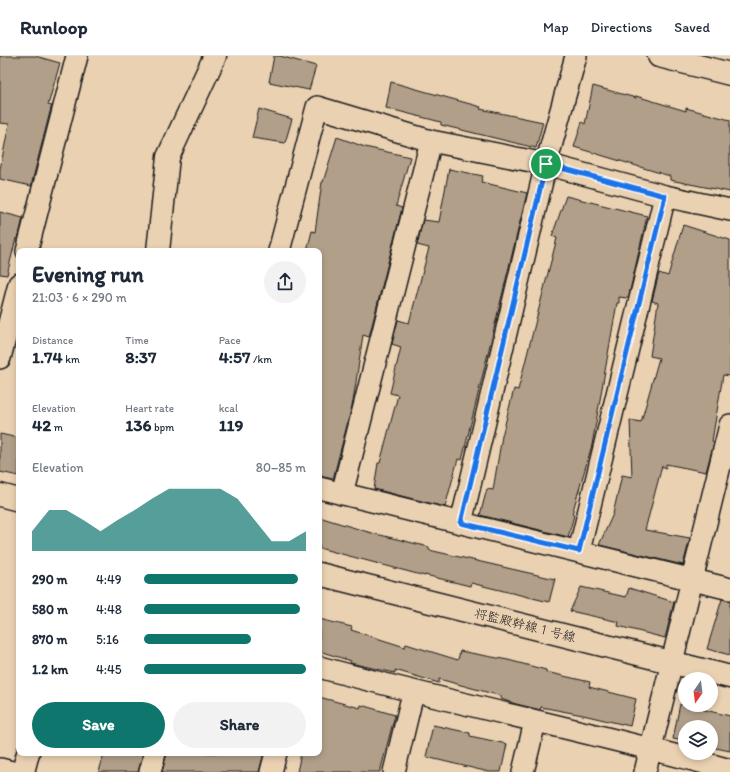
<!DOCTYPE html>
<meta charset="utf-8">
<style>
:root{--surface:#fff;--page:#f2f2f3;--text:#1f2937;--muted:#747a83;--line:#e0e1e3;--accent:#0f766e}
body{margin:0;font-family:Itim,"Klee One",sans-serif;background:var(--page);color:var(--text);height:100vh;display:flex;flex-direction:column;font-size:15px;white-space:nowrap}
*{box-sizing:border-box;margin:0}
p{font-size:13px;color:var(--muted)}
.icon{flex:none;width:22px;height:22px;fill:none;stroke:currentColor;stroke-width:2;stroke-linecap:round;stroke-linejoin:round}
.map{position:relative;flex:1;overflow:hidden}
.panel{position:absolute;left:16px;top:192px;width:306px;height:508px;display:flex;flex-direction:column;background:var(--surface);border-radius:8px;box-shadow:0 2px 6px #0003}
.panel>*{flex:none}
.needle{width:26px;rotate:194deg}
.tools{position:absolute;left:678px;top:616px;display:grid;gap:8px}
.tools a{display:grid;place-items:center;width:40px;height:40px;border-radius:50%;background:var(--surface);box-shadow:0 2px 6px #0003;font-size:20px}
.pin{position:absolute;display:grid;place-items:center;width:34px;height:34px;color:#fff;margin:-17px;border:2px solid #fff;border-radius:50%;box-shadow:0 1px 4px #0007}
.round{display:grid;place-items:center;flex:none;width:42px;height:42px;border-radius:21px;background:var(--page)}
.headline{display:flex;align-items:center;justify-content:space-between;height:68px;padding:0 16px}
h1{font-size:22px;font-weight:800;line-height:30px}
.figures{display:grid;grid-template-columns:repeat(3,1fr);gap:6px;height:68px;padding:4px 16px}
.figures div{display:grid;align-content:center}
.figures b{font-size:17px;font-weight:800}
.figures small{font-size:11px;font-weight:400}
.figures p{font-size:11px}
.chart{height:112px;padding:8px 16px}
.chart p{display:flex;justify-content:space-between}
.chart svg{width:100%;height:72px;margin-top:4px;fill:var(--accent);opacity:.7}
.button{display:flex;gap:8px;margin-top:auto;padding:8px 16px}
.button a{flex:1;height:46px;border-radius:24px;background:var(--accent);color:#fff;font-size:16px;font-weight:800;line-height:46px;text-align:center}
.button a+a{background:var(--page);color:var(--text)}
ul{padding:0 16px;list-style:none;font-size:13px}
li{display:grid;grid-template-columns:64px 48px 1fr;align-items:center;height:30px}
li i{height:10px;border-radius:5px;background:var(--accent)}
header{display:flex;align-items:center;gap:24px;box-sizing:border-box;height:56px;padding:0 20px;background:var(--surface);border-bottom:1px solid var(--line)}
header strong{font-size:19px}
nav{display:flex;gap:22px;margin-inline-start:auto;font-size:14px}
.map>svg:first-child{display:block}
.building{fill:#b19f89;stroke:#1c1c1c}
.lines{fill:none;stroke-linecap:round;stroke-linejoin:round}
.street-casing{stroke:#1c1c1c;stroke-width:24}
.secondary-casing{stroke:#1c1c1c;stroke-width:25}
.street{stroke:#ead1b2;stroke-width:21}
.secondary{stroke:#ead1b2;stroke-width:22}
.route-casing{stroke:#fff;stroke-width:8}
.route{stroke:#1a73e8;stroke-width:5}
.labels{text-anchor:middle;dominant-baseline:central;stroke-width:3;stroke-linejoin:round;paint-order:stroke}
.street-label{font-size:13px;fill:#1c1c1c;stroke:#ead1b2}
</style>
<header>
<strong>Runloop</strong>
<nav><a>Map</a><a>Directions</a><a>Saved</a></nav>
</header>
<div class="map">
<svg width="730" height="716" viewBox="0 0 730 716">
<rect width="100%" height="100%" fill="#ead1b2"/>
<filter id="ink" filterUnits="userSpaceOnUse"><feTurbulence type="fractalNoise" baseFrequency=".025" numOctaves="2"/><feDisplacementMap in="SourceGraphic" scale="8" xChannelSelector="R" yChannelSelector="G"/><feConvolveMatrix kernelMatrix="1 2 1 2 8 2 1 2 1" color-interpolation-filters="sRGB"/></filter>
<g filter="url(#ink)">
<!-- building -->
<path class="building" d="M0,0H35L60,7L48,49L52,50L51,52L31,130L0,123V113L9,68L0,67Z
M274,0H280L316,10L309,34L269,26Z
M391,26L481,51L480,53L543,66L536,92L441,69V66L386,52Z
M593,30L636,42V40L686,55V52L730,64V136L670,124V120L574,91L582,66L585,68Z
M259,53L292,63L285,87L252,82Z
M337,81L365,91L410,101L396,150L402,152L369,281L363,279L353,346L333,423L319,420V195H307L312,175L315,176L322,126H323Z
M449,113L483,120L481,126L527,137L462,404L458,403L445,451L374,433L378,407H380L398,339L390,337L401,291L392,288L398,264L409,267L429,192L417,189L423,164L439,166Z
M566,140L647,160L629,239L626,242L619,241V247H617L592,389L572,458L574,459L568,481L480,459L487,433L493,434L502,380L514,333L518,334L557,182L552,180Z
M0,156L23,162L18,183L16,182L7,219L0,218Z
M683,169L730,184V320L723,319L712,385L714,386L706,416L666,408V412L662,410L645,474L690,482L683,509L599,489L613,458L622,419L632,421L630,364L641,366L659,302L650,300L658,247L652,245L659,217L668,220Z
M0,378L19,382V420L0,416Z
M319,461L368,476L429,491V494L555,523L549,546L471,527L470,530L425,519V520L319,492Z
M581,531L626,541L629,532L674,546L665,582L618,570L619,566L570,555Z
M722,543L730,545V599L707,593Z
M319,563L352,571L351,574L405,591L406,588L458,604L460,595L508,604L546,614V616L590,626L589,631L636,643L630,670L583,659L541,651L540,654L516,648L501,643V640L439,623V627L395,614V617L350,607L351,605L319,595Z
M319,641L360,652L361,649L395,659L380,716H297L301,697H319Z
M680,648L730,660V695L711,691V671H685V685L673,683Z
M433,669L470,677V680L507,688L501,716H489L426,701Z
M104,697H143L138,716H99Z
M167,697H264L259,716H162Z"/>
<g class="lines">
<defs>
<path id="street" d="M27,195L77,0
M279,195L317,51L431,85L546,108L665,140L730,154
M0,302L19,228
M319,432L730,533
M342,438L431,85
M461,467L546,108L576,0
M579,495L665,140
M319,611C455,648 594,676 730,714
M0,713L12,716
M150,716L155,697
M271,716L276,697
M394,716L413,637
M523,716L535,666
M645,716L730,369"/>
<path id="secondary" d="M659,0L730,18
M158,195L168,101L215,0
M0,439L19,444
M319,518L730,621
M23,716L28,697"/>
</defs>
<!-- street casing -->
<use href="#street" class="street-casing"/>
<!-- secondary casing -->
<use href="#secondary" class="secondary-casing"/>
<!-- street -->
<use href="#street" class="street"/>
<!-- secondary -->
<use href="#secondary" class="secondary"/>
</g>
</g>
<g class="lines" filter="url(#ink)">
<defs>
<path id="route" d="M546,108L665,140L579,495L461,467Z"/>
</defs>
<!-- route casing -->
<use href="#route" class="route-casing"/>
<!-- route -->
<use href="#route" class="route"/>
</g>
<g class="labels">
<!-- street labels -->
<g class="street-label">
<text transform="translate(525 569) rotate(14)">将監殿幹線１号線</text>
</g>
</g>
</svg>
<div class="tools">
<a><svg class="needle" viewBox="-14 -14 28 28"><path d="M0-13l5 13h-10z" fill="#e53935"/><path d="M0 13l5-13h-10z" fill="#747a83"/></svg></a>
<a><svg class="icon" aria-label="layers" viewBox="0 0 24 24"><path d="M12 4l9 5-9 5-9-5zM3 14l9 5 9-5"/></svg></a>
</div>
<div class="pin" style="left:546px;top:108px;background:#1e9e55"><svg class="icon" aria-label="arrive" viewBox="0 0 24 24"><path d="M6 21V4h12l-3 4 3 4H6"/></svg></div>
<section class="panel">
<div class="headline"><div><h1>Evening run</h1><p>21:03 · 6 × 290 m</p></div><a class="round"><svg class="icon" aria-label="share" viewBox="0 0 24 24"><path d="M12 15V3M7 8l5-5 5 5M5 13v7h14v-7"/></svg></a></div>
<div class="figures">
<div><p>Distance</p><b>1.74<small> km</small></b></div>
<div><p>Time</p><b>8:37</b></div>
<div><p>Pace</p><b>4:57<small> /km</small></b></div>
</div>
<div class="figures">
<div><p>Elevation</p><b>42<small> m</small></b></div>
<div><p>Heart rate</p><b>136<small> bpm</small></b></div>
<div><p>kcal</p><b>119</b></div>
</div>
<div class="chart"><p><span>Elevation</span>80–85 m</p>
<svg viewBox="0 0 160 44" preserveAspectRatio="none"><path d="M0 44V32L10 19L20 19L30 25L40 32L50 25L60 19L70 12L80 6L90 6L100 6L110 6L120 12L130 25L140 38L150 38L160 32V44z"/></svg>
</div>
<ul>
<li><b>290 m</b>4:49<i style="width:95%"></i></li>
<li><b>580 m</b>4:48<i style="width:96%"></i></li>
<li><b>870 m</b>5:16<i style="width:66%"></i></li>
<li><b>1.2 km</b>4:45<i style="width:100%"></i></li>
</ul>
<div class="button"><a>Save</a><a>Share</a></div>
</section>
</div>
